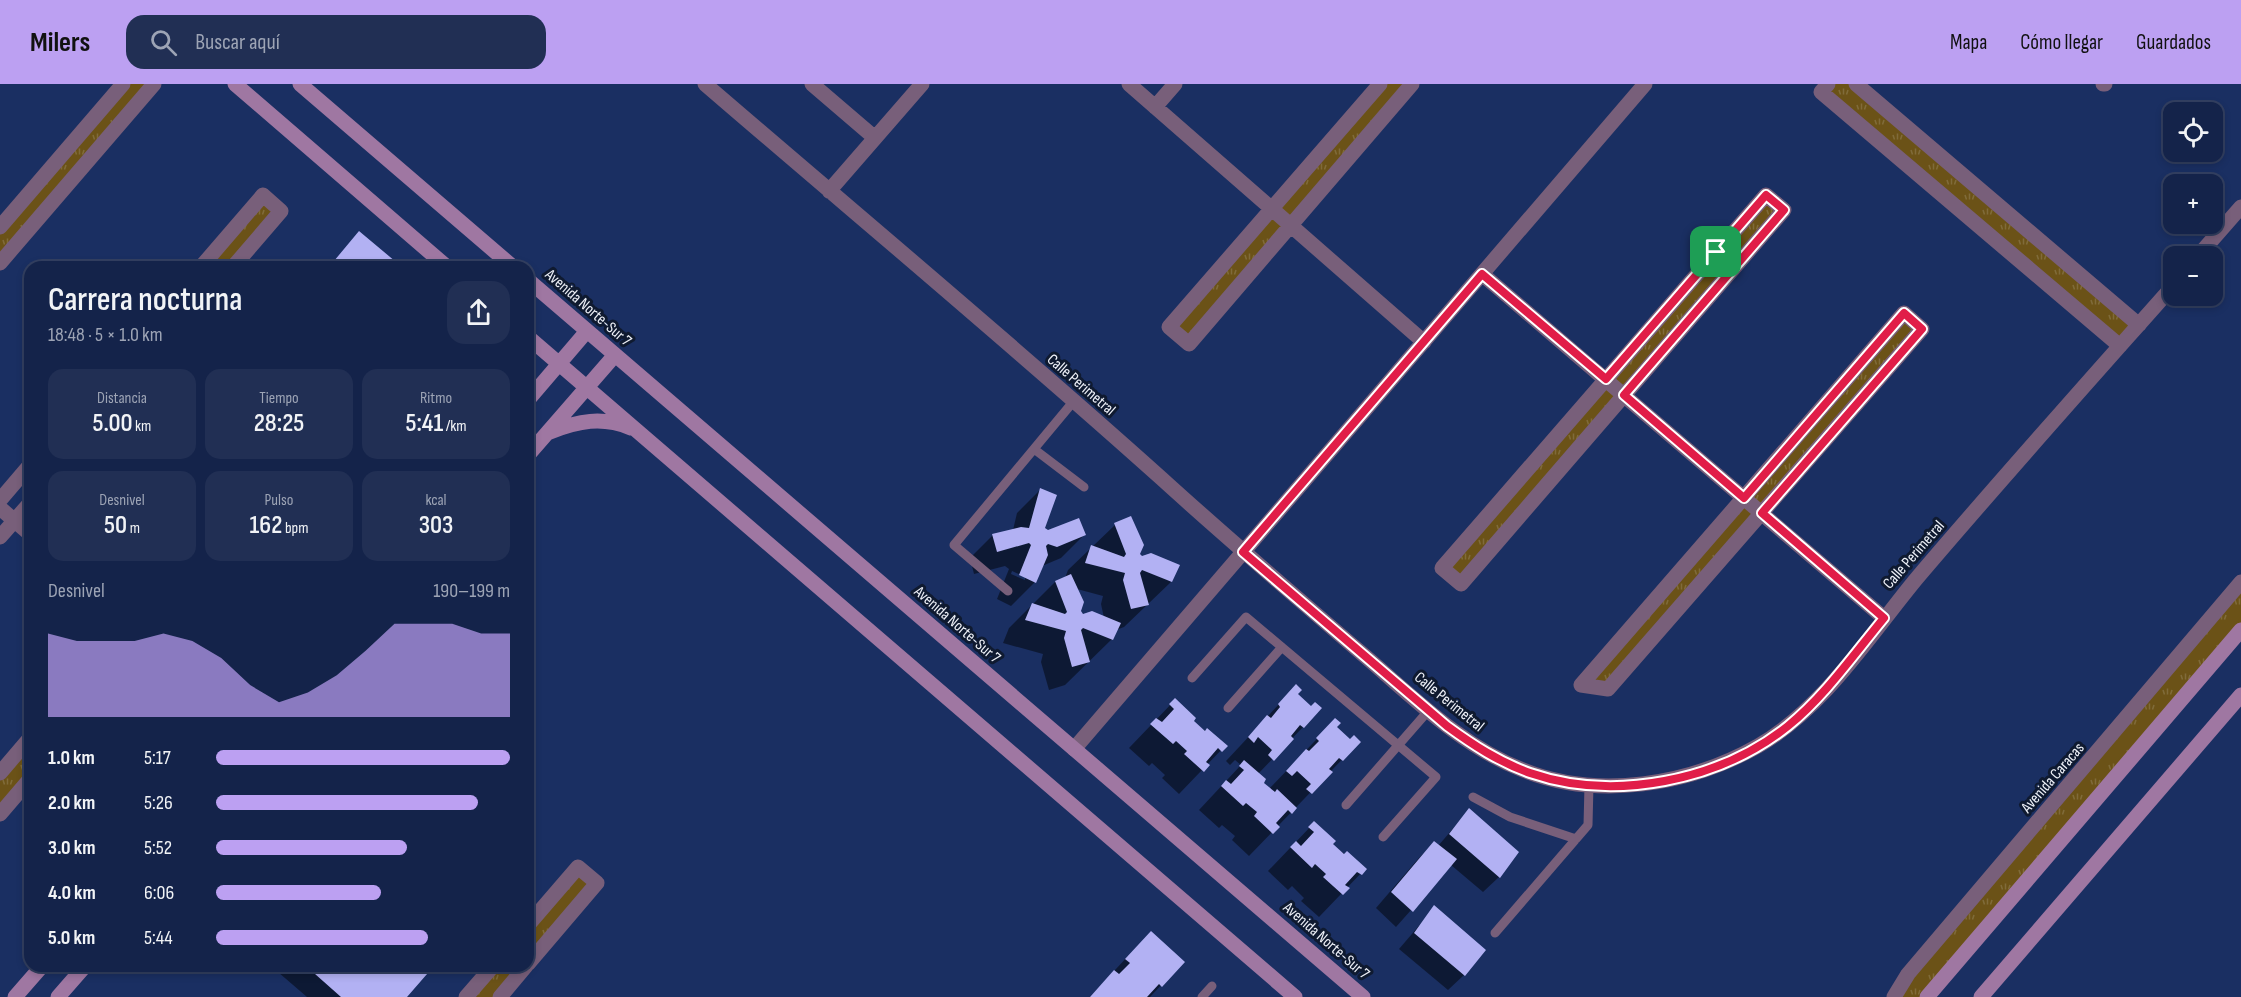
<!DOCTYPE html>
<html lang="es">
<meta charset="utf-8">
<style>
:root{--surface:#14234a;--page:#212f54;--text:#f1f3f6;--muted:#9da4b5;--line:#334062;--accent:#bca0f2}
body{margin:0;font-family:"Sofia Sans Condensed",sans-serif;background:var(--page);color:var(--text);height:100vh;display:flex;flex-direction:column;font-size:22px;white-space:nowrap}
*{box-sizing:border-box;margin:0}
p{font-size:20px;color:var(--muted)}
.icon{flex:none;width:33px;height:33px;fill:none;stroke:currentColor;stroke-width:2;stroke-linecap:round;stroke-linejoin:round}
.map{position:relative;flex:1;overflow:hidden}
.side{position:absolute;left:24px;top:177px;width:510px;height:711px;display:flex;flex-direction:column;background:var(--surface);border-radius:18px;box-shadow:0 3px 9px #0003,0 0 0 2px var(--line)}
.side>*{flex:none}
.buttons{position:absolute;left:2163px;top:18px;display:grid;gap:12px}
.buttons a{display:grid;place-items:center;width:60px;height:60px;border-radius:12px;background:var(--surface);box-shadow:0 3px 9px #0003,0 0 0 2px var(--line);font-size:30px}
.pin{position:absolute;display:grid;place-items:center;width:51px;height:51px;color:#fff;margin:-26px;border-radius:12px;box-shadow:0 3px 9px #0006}
.round{display:grid;place-items:center;flex:none;width:63px;height:63px;border-radius:18px;background:var(--page)}
.overview{display:flex;align-items:center;justify-content:space-between;height:102px;padding:0 24px}
h1{font-size:33px;font-weight:600;line-height:45px}
.figures{display:grid;grid-template-columns:repeat(3,1fr);gap:9px;height:102px;padding:6px 24px}
.figures div{display:grid;align-content:center;border-radius:15px;background:var(--page);text-align:center}
.figures b{font-size:26px;font-weight:600}
.figures small{font-size:16px;font-weight:400}
.figures p{font-size:16px}
.chart{height:168px;padding:12px 24px}
.chart p{display:flex;justify-content:space-between}
.chart svg{width:100%;height:108px;margin-top:6px;fill:var(--accent);opacity:.7}
ul{padding:0 24px;list-style:none;font-size:20px}
li{display:grid;grid-template-columns:96px 72px 1fr;align-items:center;height:45px}
li i{height:15px;border-radius:8px;background:var(--accent)}
header{display:flex;align-items:center;gap:36px;box-sizing:border-box;height:84px;padding:0 30px;background:var(--accent);color:#111}
header strong{font-size:28px}
nav{display:flex;gap:33px;margin-inline-start:auto;font-size:21px}
.search{width:420px;height:54px;background:var(--page);display:flex;align-items:center;gap:15px;box-sizing:border-box;padding:0 21px;border-radius:18px;color:var(--muted);font-size:22px}
.map>svg:first-child{display:block}
.grass{fill:url(#grass-tufts)}
.shadow{fill:#0007;fill-rule:evenodd}
.building{fill:#b2b1f3}
.lines{fill:none;stroke-linecap:round;stroke-linejoin:round}
.lane{stroke:#785f7a;stroke-width:9}
.street{stroke:#785f7a;stroke-width:15}
.secondary{stroke:#9f77a2;stroke-width:15}
.route-casing{stroke:#fff;stroke-width:12}
.route{stroke:#e11d48;stroke-width:8}
.labels{text-anchor:middle;dominant-baseline:central;stroke-width:6;stroke-linejoin:round;paint-order:stroke}
.street-label{font-size:16px;fill:#eff2f9;stroke:#0f1a30}
</style>
<header>
<strong>Milers</strong>
<div class="search"><svg class="icon" aria-label="search" viewBox="0 0 24 24"><circle cx="10" cy="10" r="6"/><path d="M15 15l6 6"/></svg>Buscar aquí</div>
<nav><a>Mapa</a><a>Cómo llegar</a><a>Guardados</a></nav>
</header>
<div class="map">
<svg width="2241" height="913" viewBox="0 0 2241 913">
<defs>
<pattern id="grass-tufts" width="24" height="20" patternUnits="userSpaceOnUse" patternTransform="scale(1.5)"><rect width="24" height="20" fill="#6b5217"/><path d="M3 7l-1-3M5 7V3M7 7l1-3M15 17l-1-3M17 17v-4M19 17l1-3" fill="none" stroke="#806b3a"/></pattern>
</defs>
<rect width="100%" height="100%" fill="#1a2f62"/>
<!-- grass -->
<path class="grass" d="M123,0H154L0,179V143Z
M1380,0H1412L1189,260L1169,243Z
M1828,0H1856L2139,241L2120,262L1821,8Z
M263,111L281,127L233,183H201Z
M1766,111L1784,126L1461,500L1442,484Z
M1904,229L1922,245L1608,605L1581,601Z
M2241,498V546L1927,913H1894Z
M30,654V695L0,730V689Z
M578,783L597,799L528,880V841Z
M493,882H526L500,913H466Z"/>
<!-- shadow -->
<path class="shadow" d="M1040,406L1044,444L1047,448L1084,451L1061,474L1042,482L1034,499L1011,522L997,515L1009,485L1005,482L974,490L970,474L993,451L1013,446L1017,429ZM1012,487L1025,493V496L1011,490Z
M1115,441L1138,470L1171,498L1124,543L1116,546L1112,555L1065,601L1049,606L1041,578L1043,570L1003,559L1009,544L1055,498L1065,494L1068,486ZM1077,505L1103,512L1101,520L1104,534L1083,531L1079,528Z
M1296,602L1303,643L1258,690L1262,699L1269,705L1335,636V643L1350,657L1359,658L1249,772L1232,756L1235,752L1222,741L1219,744L1199,726L1241,681L1235,676L1230,681L1226,677Z
M1175,616L1192,637L1225,662L1179,710L1162,694L1165,691L1152,679L1149,682L1129,664Z
M1469,726L1499,793L1483,808L1451,781L1396,843L1376,824L1418,775L1434,759L1438,762Z
M1314,739L1331,760L1365,785L1319,833L1301,817L1304,814L1292,802L1288,806L1268,787Z
M528,760L534,765L528,773Z
M1435,823L1464,891L1448,906L1399,865Z
M1128,872L1183,878L1150,913H1090Z
M271,882H432L405,913H307Z"/>
<!-- building -->
<path class="building" d="M359,147L402,183H329Z
M1040,404L1057,411L1045,444L1048,446L1079,434L1086,451L1057,463L1048,460L1046,462L1048,471L1036,499L1019,491L1031,461L1029,459L997,468L992,450L1021,443L1029,444Z
M1131,432L1144,461L1140,470L1142,472L1151,469L1180,481L1172,498L1142,486L1140,489L1149,521L1131,525L1123,496L1125,489L1085,479L1091,461L1124,473L1126,470L1114,439Z
M1071,490L1084,518L1081,527L1083,530L1092,527L1121,539L1113,556L1083,544L1081,546L1090,578L1072,583L1064,554L1066,547L1025,536L1032,519L1065,530L1067,528L1055,497Z
M1296,600L1302,606L1298,610L1311,622L1315,618L1322,624L1304,644L1300,641L1291,652L1294,655L1274,677L1268,671L1272,666L1258,653L1254,659L1248,653L1267,631L1271,634L1280,623L1278,620Z
M1175,614L1196,634L1194,637L1205,647L1207,644L1228,662L1222,668L1218,664L1206,678L1210,681L1204,688L1184,670L1187,667L1176,657L1173,660L1150,640L1156,634L1162,638L1174,625L1169,620Z
M1335,634L1341,639L1337,643L1350,655L1354,651L1361,658L1343,677L1339,674L1329,685L1333,688L1312,710L1306,705L1311,700L1297,687L1292,692L1286,687L1306,665L1309,667L1319,657L1316,654Z
M1244,676L1266,695L1264,699L1275,708L1277,705L1297,724L1292,730L1288,726L1276,739L1280,743L1273,750L1254,732L1257,728L1246,719L1243,722L1221,702L1226,696L1231,700L1244,686L1239,682Z
M1469,724L1519,768L1500,794L1449,750Z
M1314,737L1336,757L1333,760L1344,770L1347,767L1367,785L1362,791L1357,788L1345,801L1350,804L1343,811L1323,793L1326,790L1315,780L1312,784L1290,763L1296,757L1301,762L1314,748L1308,743Z
M1434,757L1457,775L1413,828L1391,808Z
M1434,821L1486,866L1465,892L1414,849Z
M1151,847L1185,878L1162,903L1159,900L1147,913H1090L1114,886L1119,890L1130,879L1125,875Z
M306,882H434L407,913H341Z"/>
<g class="lines">
<!-- lane -->
<path class="lane" d="M1034,365L1084,403
M1008,507L954,461L1073,318
M1192,594L1246,533L1436,693L1383,753
M1228,624L1282,563
M1473,713L1510,733L1576,755
M1346,721L1429,626
M1495,849L1588,741L1589,701
M1202,913L1212,902"/>
<!-- street -->
<path class="street" d="M705,0C857,131 1012,260 1161,394C1228,455 1297,514 1366,573C1415,615 1463,663 1523,686C1598,716 1689,701 1758,662C1824,624 1869,552 1917,494C2001,395 2088,298 2174,201
M812,0L875,54
M1129,0L1424,258
M1380,0L1169,243L1189,260L1412,0
M1828,0L1821,8L2120,262
M1856,0L2139,241
M2103,0H2105
M1155,23L1175,0
M829,107L922,0
M1766,111L1784,126L1461,500L1442,484Z
M0,143L123,0
M2198,172L2241,123
M0,179L154,0
M201,183L263,111L281,127L233,183
M1482,190L1884,534
M1904,229L1922,245L1608,605L1581,601Z
M0,416L30,381
M0,424L30,450
M0,453L30,419
M1074,665L1645,0
M0,689L30,654
M0,730L30,695
M528,841L578,783L597,799L528,880
M466,913L493,882
M500,913L526,882
M1894,913L1908,890L2241,498"/>
<!-- secondary -->
<path class="secondary" d="M235,0L447,183
M300,0L513,183
M528,196L1363,913
M528,253L1295,913
M528,276V297
M528,316L587,247
M550,348C578,337 602,332 631,344
M528,371L615,271
M15,913L42,882
M58,913L85,882
M1927,913L2241,546
M1981,913L2241,611"/>
</g>
<g class="lines">
<defs>
<path id="route" d="M1766,111L1784,126L1624,311L1744,414L1904,229L1922,245L1762,429L1884,534C1854,570 1825,612 1788,642C1719,697 1614,718 1530,689C1499,678 1473,661 1447,642L1243,468L1482,190L1606,295Z"/>
</defs>
<!-- route casing -->
<use href="#route" class="route-casing"/>
<!-- route -->
<use href="#route" class="route"/>
</g>
<g class="labels">
<!-- street labels -->
<g class="street-label">
<text transform="translate(588 224) rotate(41)">Avenida Norte-Sur 7</text>
<text transform="translate(1081 301) rotate(41)">Calle Perimetral</text>
<text transform="translate(1914 471) rotate(-49)">Calle Perimetral</text>
<text transform="translate(957 541) rotate(41)">Avenida Norte-Sur 7</text>
<text transform="translate(1449 618) rotate(39)">Calle Perimetral</text>
<text transform="translate(2053 694) rotate(-49)">Avenida Caracas</text>
<text transform="translate(1326 857) rotate(41)">Avenida Norte-Sur 7</text>
</g>
</g>
</svg>
<div class="buttons">
<a><svg class="icon" aria-label="locate" viewBox="0 0 24 24"><circle cx="12" cy="12" r="6"/><path d="M12 2v4M12 18v4M2 12h4M18 12h4"/></svg></a>
<a>+</a>
<a>−</a>
</div>
<div class="pin" style="left:1716px;top:168px;background:#1e9e55"><svg class="icon" aria-label="arrive" viewBox="0 0 24 24"><path d="M6 21V4h12l-3 4 3 4H6"/></svg></div>
<section class="side">
<div class="overview"><div><h1>Carrera nocturna</h1><p>18:48 · 5 × 1.0 km</p></div><a class="round"><svg class="icon" aria-label="share" viewBox="0 0 24 24"><path d="M12 15V3M7 8l5-5 5 5M5 13v7h14v-7"/></svg></a></div>
<div class="figures">
<div><p>Distancia</p><b>5.00<small> km</small></b></div>
<div><p>Tiempo</p><b>28:25</b></div>
<div><p>Ritmo</p><b>5:41<small> /km</small></b></div>
</div>
<div class="figures">
<div><p>Desnivel</p><b>50<small> m</small></b></div>
<div><p>Pulso</p><b>162<small> bpm</small></b></div>
<div><p>kcal</p><b>303</b></div>
</div>
<div class="chart"><p><span>Desnivel</span>190–199 m</p>
<svg viewBox="0 0 160 44" preserveAspectRatio="none"><path d="M0 44V10L10 13L20 13L30 13L40 10L50 13L60 20L70 31L80 38L90 34L100 27L110 17L120 6L130 6L140 6L150 10L160 10V44z"/></svg>
</div>
<ul>
<li><b>1.0 km</b>5:17<i style="width:100%"></i></li>
<li><b>2.0 km</b>5:26<i style="width:89%"></i></li>
<li><b>3.0 km</b>5:52<i style="width:65%"></i></li>
<li><b>4.0 km</b>6:06<i style="width:56%"></i></li>
<li><b>5.0 km</b>5:44<i style="width:72%"></i></li>
</ul>
</section>
</div>
